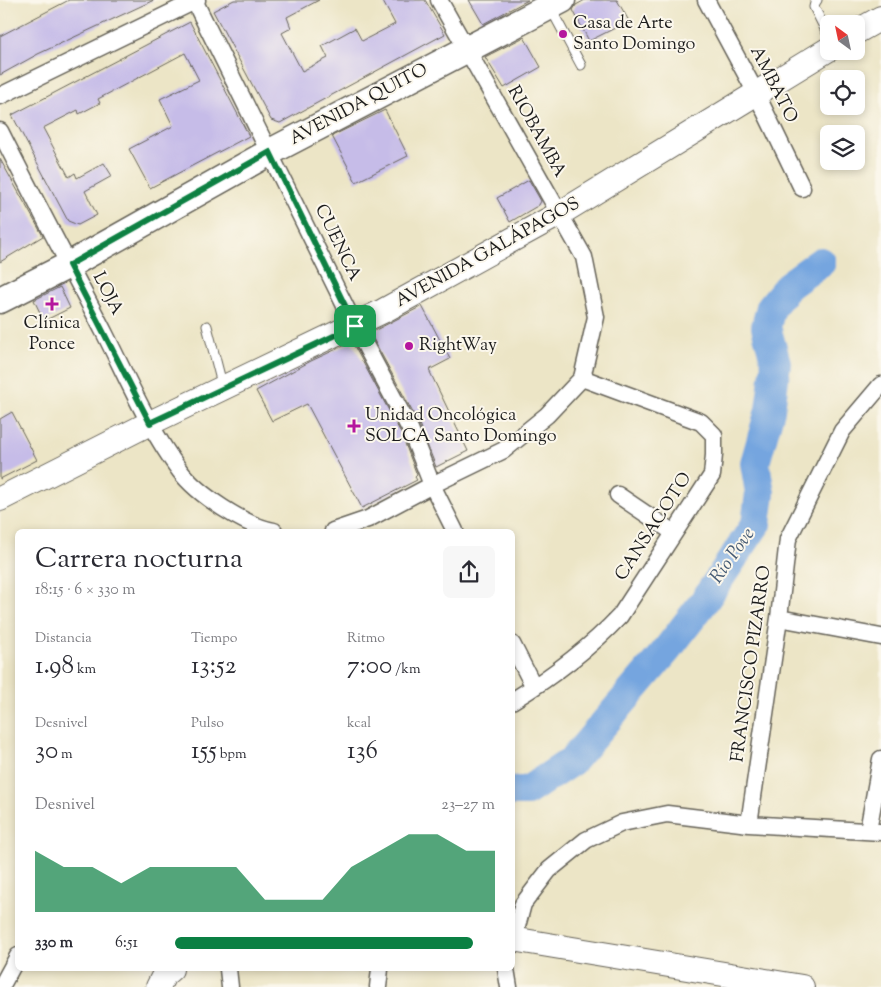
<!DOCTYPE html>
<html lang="es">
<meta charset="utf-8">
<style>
:root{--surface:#fff;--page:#f7f7f7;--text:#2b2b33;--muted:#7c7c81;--accent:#0b8043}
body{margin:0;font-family:"Sorts Mill Goudy",serif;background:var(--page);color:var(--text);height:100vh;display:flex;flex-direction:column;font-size:19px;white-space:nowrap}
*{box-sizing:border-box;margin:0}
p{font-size:16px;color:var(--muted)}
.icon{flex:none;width:28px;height:28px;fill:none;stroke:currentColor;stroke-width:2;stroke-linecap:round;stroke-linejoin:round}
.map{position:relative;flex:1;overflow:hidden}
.details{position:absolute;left:15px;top:529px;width:500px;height:442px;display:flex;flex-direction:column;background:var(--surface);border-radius:8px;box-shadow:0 2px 8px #0003}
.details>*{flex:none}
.needle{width:32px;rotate:327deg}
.buttons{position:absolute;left:820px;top:15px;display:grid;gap:10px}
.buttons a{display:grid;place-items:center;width:45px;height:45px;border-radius:8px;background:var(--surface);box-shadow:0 2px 8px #0003;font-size:25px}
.pin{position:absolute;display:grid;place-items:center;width:42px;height:42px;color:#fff;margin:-21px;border-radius:10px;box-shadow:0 2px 8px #0006}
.round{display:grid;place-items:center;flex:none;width:52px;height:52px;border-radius:8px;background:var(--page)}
.head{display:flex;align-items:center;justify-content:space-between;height:85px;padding:0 20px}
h1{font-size:28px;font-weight:600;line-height:38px}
.metrics{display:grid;grid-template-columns:repeat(3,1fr);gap:8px;height:85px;padding:5px 20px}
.metrics div{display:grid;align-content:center}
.metrics b{font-size:25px;font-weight:600}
.metrics small{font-size:14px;font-weight:400}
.metrics p{font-size:14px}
.chart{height:140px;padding:10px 20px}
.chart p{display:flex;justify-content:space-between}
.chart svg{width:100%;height:90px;margin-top:5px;fill:var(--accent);opacity:.7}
ul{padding:0 20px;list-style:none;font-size:16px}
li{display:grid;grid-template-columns:80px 60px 1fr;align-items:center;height:38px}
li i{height:12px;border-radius:6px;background:var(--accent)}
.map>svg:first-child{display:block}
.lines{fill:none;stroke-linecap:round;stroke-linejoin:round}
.river{stroke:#75a5df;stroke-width:30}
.building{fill:#c6bce8}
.lane-casing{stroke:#656258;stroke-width:11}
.street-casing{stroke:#656258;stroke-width:19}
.secondary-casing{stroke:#656258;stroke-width:26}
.primary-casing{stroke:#656258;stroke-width:29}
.lane{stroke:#fff;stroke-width:9}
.street{stroke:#fff;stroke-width:16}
.secondary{stroke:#fff;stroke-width:24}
.primary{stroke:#fff;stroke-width:26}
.route-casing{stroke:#fff;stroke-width:10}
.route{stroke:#0b8043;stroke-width:6}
.poi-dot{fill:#b5179e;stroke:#fbf7ec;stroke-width:2}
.labels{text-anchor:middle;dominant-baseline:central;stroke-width:4;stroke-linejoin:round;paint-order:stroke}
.poi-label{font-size:18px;fill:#1c1c1c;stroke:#fbf7ec;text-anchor:start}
.street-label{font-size:18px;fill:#1c1c1c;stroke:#fbf7ec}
.water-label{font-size:19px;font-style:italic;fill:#445a74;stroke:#fbf7ec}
</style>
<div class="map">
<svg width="881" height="987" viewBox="0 0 881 987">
<rect width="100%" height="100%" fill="#fbf7ec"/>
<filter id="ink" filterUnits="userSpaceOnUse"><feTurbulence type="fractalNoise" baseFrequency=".02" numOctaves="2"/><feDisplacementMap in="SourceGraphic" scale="10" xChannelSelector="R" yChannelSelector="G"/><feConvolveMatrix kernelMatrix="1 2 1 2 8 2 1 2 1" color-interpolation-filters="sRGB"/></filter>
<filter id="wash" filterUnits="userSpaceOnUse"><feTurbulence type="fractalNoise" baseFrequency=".0096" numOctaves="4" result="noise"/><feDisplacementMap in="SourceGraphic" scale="20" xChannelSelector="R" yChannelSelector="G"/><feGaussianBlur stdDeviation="1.12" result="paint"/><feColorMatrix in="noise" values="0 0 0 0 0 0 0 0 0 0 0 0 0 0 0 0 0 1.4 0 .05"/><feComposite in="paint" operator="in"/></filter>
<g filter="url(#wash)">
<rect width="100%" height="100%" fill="#ece5c6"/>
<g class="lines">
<!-- river -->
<path class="river" d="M512,791H527L572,761L666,651L703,603L756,524L760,493L755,463L770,410L776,363L766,327L771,307L789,285L821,262"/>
</g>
<g id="blocks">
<!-- building -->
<path class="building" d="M69,0H154L38,54L0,75V36Z
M234,0H319L287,17L291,28L282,33L302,71L328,58L322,46L355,28L362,41L395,24L382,0H425L445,34L280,123L271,120L213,11Z
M469,0H528L483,24Z
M585,0H617L629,21L589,41L573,10L576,5Z
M190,22L249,136L150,188L129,149L173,126L160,99L199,80L185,53L98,99L100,103L79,114L78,110L43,128L69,177L75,173L77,178L104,163L112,176L85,191L97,215L78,225L68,221L12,115Z
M524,37L541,67L504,88L485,57Z
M385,110L408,156L356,182L332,136Z
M0,159L43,236L0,262Z
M529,180L541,201L539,205L510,222L497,198Z
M60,287L70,308L44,321L34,300Z
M422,306L450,359L429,370L468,451L436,467L419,424L370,333Z
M352,342L401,433L417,475L415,477L417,480L362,508L307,404L272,421L256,391L311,361Z
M12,412L37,460L0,479V419Z"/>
</g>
</g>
<g filter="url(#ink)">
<use href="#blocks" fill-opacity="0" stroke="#656258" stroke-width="1"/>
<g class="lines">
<defs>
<path id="lane" d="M817,0L815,3L814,7L829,37
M551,9L581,65
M207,326L223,388"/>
<path id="street" d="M194,0L355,326L410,429L432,485L455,531
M706,0L756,93L802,188
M0,96L197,0
M0,131C34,199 70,266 105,334C128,380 149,429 180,471C197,494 245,526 274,531
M618,495L674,533
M333,531L368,519L432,485L504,450L547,415L582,378L596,317L584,257L439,0
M779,618L881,637
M512,644L534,687
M512,701C551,677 589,649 620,616L712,475L714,455V435L701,422L582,378
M749,824L779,618L788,539L842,431L881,385
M868,831L881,759
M512,945L523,904L549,870L586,840L622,823L667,814L749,824L881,832
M228,969L230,987
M506,969L509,987
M1,987L18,956
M378,987L380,969"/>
<path id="secondary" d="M856,32L881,18
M0,499L150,423L383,311L559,214L829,49
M512,939L802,987
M158,987L164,975L171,969"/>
<path id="primary" d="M0,300L69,265L270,152L562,0"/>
</defs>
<!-- lane casing -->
<use href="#lane" class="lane-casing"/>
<!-- street casing -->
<use href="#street" class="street-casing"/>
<!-- secondary casing -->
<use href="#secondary" class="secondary-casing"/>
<!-- primary casing -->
<use href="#primary" class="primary-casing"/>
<!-- lane -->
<use href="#lane" class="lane"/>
<!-- street -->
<use href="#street" class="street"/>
<!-- secondary -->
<use href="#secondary" class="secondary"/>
<!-- primary -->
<use href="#primary" class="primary"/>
</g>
</g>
<g class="lines" filter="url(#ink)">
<defs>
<path id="route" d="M270,152L355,326L150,423L69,265Z"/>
</defs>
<!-- route casing -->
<use href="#route" class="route-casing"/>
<!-- route -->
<use href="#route" class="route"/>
</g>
<!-- markers -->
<g class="poi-dot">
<circle cx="563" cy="34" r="5"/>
<path d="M49.5 296.5h5v5h5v5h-5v5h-5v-5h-5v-5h5z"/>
<circle cx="409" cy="346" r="5"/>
<path d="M351.5 418.5h5v5h5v5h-5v5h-5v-5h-5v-5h5z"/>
</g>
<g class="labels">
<!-- poi labels -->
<g class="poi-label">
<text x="573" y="24">Casa de Arte<tspan x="573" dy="21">Santo Domingo</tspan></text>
<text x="52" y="324" text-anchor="middle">Clínica<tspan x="52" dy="21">Ponce</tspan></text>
<text x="419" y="346">RightWay</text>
<text x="365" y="416">Unidad Oncológica<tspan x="365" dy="21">SOLCA Santo Domingo</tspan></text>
</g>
<!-- street labels -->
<g class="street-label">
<text transform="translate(773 85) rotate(63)">AMBATO</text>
<text transform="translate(359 105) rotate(-28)">AVENIDA QUITO</text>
<text transform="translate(536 132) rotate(61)">RIOBAMBA</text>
<text transform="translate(337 243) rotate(64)">CUENCA</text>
<text transform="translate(488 253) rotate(-29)">AVENIDA GALÁPAGOS</text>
<text transform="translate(107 294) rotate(63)">LOJA</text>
<text transform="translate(654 527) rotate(-57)">CANSACOTO</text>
<text transform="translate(752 664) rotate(-82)">FRANCISCO PIZARRO</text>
</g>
<!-- water labels -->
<g class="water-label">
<text transform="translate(733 556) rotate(-55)">Río Pove</text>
</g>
</g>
</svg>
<div class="buttons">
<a><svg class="needle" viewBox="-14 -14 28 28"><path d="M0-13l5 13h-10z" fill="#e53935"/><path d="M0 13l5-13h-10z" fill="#7c7c81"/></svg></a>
<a><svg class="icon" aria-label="locate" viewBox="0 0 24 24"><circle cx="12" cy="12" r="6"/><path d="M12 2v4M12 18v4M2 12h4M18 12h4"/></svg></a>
<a><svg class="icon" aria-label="layers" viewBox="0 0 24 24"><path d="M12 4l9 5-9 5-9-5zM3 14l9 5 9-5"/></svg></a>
</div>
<div class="pin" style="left:355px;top:326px;background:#1e9e55"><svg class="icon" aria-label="arrive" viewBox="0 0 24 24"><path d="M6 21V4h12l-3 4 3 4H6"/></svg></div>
<section class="details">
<div class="head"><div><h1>Carrera nocturna</h1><p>18:15 · 6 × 330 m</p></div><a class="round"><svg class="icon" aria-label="share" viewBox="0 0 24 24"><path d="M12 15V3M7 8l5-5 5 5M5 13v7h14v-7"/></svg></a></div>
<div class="metrics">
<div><p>Distancia</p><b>1.98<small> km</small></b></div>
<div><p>Tiempo</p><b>13:52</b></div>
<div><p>Ritmo</p><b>7:00<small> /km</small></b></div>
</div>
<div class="metrics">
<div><p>Desnivel</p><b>30<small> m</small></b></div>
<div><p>Pulso</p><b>155<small> bpm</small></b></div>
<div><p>kcal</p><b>136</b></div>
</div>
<div class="chart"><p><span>Desnivel</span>23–27 m</p>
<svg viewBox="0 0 160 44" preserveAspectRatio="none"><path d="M0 44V14L10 22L20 22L30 30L40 22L50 22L60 22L70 22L80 38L90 38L100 38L110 22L120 14L130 6L140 6L150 14L160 14V44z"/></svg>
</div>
<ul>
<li><b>330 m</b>6:51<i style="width:93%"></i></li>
</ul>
</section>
</div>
